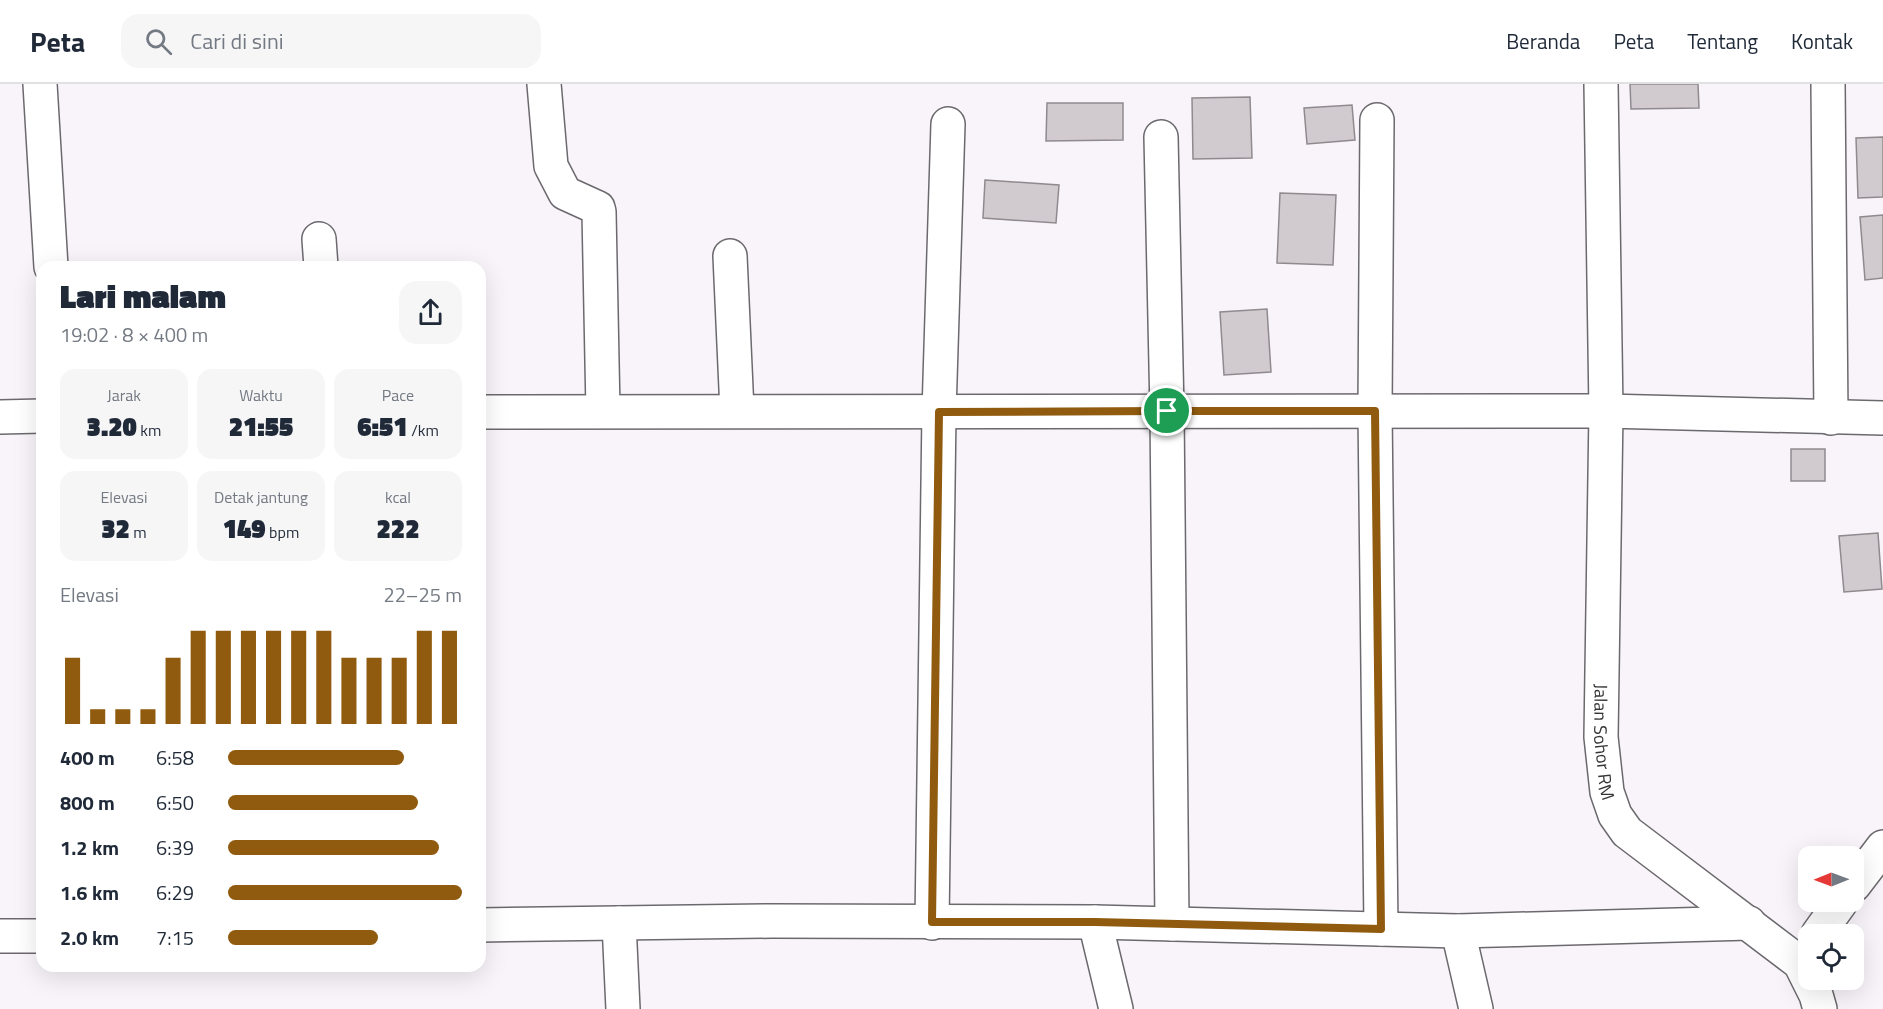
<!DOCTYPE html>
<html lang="id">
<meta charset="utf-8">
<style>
:root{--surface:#fff;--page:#f6f6f7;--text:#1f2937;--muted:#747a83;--line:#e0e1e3;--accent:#905b0e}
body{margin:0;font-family:"Titillium Web",sans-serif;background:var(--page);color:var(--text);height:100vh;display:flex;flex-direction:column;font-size:22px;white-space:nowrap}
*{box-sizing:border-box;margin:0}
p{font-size:20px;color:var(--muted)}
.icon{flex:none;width:33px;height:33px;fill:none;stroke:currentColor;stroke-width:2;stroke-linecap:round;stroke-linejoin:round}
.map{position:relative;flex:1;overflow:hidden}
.side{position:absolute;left:36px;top:177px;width:450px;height:711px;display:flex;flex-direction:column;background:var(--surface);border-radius:18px;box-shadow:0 6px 24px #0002}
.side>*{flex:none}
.needle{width:39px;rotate:269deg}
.tools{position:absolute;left:1798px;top:762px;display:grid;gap:12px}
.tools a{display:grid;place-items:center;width:66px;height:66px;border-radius:12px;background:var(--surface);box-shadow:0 6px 24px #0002;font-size:30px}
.pin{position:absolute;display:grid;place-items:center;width:51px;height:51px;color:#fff;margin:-26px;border:3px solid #fff;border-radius:50%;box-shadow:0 2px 6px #0007}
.round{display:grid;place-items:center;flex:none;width:63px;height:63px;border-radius:18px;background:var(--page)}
.headline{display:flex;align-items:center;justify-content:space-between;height:102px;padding:0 24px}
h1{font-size:33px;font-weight:800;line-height:45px}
.metrics{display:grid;grid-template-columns:repeat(3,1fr);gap:9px;height:102px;padding:6px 24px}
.metrics div{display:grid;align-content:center;border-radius:15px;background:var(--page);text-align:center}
.metrics b{font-size:26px;font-weight:800}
.metrics small{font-size:16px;font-weight:400}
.metrics p{font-size:16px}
.chart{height:168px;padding:12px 24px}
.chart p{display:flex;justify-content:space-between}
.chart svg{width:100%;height:108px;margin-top:6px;stroke:var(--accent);stroke-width:6}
ul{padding:0 24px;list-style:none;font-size:20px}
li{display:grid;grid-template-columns:96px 72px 1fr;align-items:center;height:45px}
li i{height:15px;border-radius:8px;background:var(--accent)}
header{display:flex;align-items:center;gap:36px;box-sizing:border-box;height:84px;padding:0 30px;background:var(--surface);border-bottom:2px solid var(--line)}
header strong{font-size:28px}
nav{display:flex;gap:33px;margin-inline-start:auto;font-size:21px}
.search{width:420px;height:54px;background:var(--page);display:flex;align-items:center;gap:15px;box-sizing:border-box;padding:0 21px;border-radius:18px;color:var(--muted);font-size:22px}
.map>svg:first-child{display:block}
.building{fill:#d1cace;stroke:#908a8e;stroke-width:1.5}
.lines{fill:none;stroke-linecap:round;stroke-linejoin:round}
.street-casing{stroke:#6c696e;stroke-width:36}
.street{stroke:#fff;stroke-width:33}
.route-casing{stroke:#fff;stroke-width:12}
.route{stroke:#905b0e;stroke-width:8}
.labels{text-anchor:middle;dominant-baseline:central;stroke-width:5;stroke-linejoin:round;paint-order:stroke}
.street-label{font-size:18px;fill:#363537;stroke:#f8f4fa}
</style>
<header>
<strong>Peta</strong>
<div class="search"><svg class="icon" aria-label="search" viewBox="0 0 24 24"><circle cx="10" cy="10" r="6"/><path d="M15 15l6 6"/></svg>Cari di sini</div>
<nav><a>Beranda</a><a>Peta</a><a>Tentang</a><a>Kontak</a></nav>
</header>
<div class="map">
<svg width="1883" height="925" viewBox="0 0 1883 925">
<rect width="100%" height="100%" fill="#f8f4fa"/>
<!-- building -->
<path class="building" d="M1630,0H1698L1699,24L1631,25Z
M1250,13L1252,74L1193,75L1192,14Z
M1047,19H1123V56L1046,57Z
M1352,21L1355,56L1307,60L1304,24Z
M1883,53V113L1858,114L1856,54Z
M985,96L1059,101L1056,139L983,134Z
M1280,109L1336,111L1333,181L1277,179Z
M1883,131V194L1865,196L1860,133Z
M1267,225L1271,288L1224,291L1220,228Z
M1791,365H1825V397H1791Z
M1878,449L1882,505L1844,508L1839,452Z"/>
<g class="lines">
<defs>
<g id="street">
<path d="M40,0L51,183"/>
<path d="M544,0L551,82L565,109L598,124L599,128L603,327"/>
<path id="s1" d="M1601,0L1606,327L1601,653L1607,708L1615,731L1627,748L1800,879L1816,911L1820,925"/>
<path d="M1828,0L1831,334"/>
<path d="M1377,36L1375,327L1381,845"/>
<path d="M1161,53L1167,327L1172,840"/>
<path d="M319,155L321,183"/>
<path d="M730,172L737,327"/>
<path d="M480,328L1606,327L1883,334"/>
<path d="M0,333L42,332"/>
<path d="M1854,801L1883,763"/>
<path d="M1095,838L1116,925"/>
<path d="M619,839L623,925"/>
<path d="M932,839L939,328L948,40"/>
<path d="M480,841L771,837L1095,838L1458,847L1749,839"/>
<path d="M1458,847L1476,925"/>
<path d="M1818,850L1841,818"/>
<path d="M0,852H42"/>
</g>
</defs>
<!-- street casing -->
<use href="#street" class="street-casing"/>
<!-- street -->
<use href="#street" class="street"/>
</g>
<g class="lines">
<defs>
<path id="route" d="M1167,327H1375L1381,845L1095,838H932L939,328Z"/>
</defs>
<!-- route casing -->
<use href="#route" class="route-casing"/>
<!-- route -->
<use href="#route" class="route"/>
</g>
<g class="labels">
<!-- street labels -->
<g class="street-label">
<text stroke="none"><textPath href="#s1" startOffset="658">Jalan Sohor RM</textPath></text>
</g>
</g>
</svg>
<div class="tools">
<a><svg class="needle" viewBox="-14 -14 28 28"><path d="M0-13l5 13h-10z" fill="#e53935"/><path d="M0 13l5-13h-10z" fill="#747a83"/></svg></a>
<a><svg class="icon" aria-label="locate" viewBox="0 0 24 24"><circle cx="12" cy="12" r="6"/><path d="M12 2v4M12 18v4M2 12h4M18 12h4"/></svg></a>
</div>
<div class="pin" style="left:1167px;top:327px;background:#1e9e55"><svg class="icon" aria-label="arrive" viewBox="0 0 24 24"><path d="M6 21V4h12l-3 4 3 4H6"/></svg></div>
<section class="side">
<div class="headline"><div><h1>Lari malam</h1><p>19:02 · 8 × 400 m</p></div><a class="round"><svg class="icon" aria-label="share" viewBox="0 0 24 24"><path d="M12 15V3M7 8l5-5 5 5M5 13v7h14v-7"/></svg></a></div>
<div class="metrics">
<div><p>Jarak</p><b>3.20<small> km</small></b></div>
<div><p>Waktu</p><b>21:55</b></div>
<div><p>Pace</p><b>6:51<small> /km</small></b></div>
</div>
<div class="metrics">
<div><p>Elevasi</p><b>32<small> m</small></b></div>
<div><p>Detak jantung</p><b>149<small> bpm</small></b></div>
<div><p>kcal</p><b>222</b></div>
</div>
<div class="chart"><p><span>Elevasi</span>22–25 m</p>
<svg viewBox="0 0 160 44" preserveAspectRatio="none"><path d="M5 44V17M15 44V38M25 44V38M35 44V38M45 44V17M55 44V6M65 44V6M75 44V6M85 44V6M95 44V6M105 44V6M115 44V17M125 44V17M135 44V17M145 44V6M155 44V6"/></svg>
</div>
<ul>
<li><b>400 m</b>6:58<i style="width:75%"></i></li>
<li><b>800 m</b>6:50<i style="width:81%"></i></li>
<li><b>1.2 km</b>6:39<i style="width:90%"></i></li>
<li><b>1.6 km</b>6:29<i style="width:100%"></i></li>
<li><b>2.0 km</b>7:15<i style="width:64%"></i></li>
</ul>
</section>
</div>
